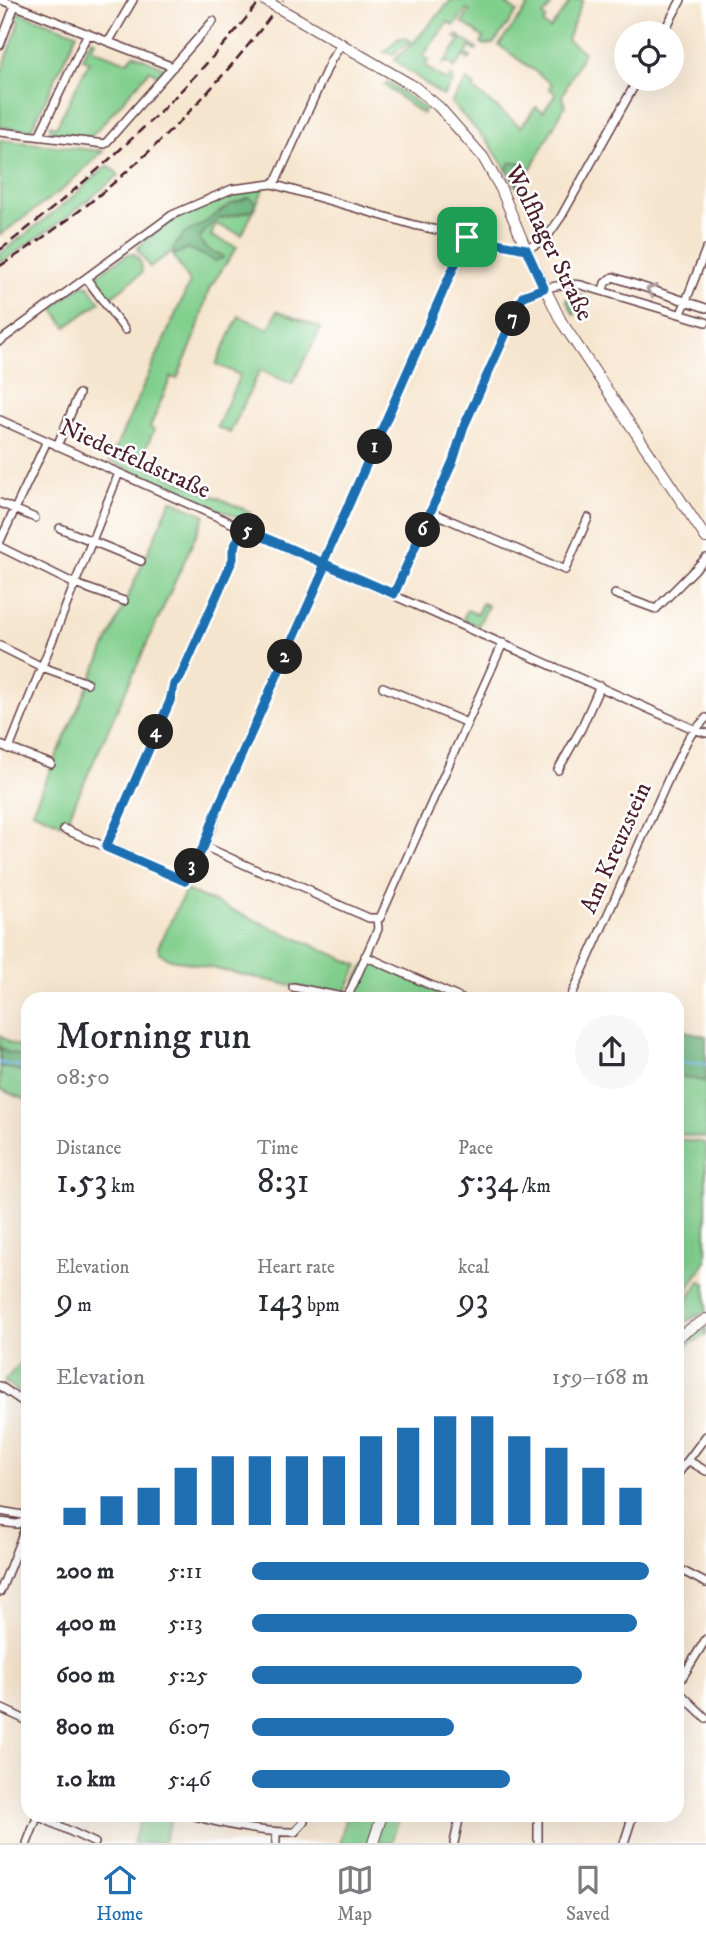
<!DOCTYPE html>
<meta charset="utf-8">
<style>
:root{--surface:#fff;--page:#f7f7f7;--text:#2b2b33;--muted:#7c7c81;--line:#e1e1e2;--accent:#1f6fb2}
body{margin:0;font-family:"IM FELL DW Pica",serif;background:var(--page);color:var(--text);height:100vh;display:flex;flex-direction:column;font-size:26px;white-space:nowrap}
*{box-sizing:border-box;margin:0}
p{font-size:23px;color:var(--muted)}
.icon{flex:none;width:38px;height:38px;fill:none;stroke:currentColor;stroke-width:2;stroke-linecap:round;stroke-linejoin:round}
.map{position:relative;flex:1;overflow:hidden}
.sheet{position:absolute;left:21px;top:992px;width:663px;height:830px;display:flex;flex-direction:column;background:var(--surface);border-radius:21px;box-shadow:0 7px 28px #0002}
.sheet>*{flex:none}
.fabs{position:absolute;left:614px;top:21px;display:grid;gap:14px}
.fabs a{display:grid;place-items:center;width:70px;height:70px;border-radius:50%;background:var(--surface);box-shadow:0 7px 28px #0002;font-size:35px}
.pin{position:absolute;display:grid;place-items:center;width:60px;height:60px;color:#fff;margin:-30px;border-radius:14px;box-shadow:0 4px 10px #0006}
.km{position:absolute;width:35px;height:35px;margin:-18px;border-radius:50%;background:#222;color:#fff;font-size:19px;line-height:35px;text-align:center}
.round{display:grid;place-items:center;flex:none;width:74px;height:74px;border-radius:37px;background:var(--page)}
.summary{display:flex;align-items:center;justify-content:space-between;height:119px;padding:0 35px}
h1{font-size:38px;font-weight:600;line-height:52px}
.figures{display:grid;grid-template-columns:repeat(3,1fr);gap:10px;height:119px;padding:7px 35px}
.figures div{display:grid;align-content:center}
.figures b{font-size:35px;font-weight:600}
.figures small{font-size:19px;font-weight:400}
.figures p{font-size:19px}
.chart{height:196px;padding:14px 35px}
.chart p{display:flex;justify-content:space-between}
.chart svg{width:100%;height:126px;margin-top:7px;stroke:var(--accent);stroke-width:6}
ul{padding:0 35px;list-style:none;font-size:23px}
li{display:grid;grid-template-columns:112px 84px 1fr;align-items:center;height:52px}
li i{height:18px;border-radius:9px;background:var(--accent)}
.menu{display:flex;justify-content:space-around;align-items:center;height:98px;border-top:2px solid var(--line);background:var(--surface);font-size:19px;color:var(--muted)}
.menu a{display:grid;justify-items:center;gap:4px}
.menu .active{color:var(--accent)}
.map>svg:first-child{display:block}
.green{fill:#81cf8d;stroke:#66775c;stroke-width:2}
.forest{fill:#68b278;stroke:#596852;stroke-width:2}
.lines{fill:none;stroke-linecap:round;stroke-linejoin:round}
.stream{stroke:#6eb8e7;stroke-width:2.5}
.minor-casing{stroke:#643d43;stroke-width:10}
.major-casing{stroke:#643d43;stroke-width:12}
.minor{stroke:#fff;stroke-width:7}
.major{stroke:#fff;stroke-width:10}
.rail{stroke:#4a1f2b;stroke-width:2.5;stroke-dasharray:10 5;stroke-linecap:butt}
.major-bridge-casing{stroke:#643d43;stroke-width:12;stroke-linecap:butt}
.major-bridge{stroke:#fff;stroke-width:10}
.oneway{stroke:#ae9aa0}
.route-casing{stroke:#fff;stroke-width:14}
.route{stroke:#1f6fb2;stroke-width:9}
.labels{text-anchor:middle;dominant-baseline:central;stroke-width:5;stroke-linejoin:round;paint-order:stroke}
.street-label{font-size:24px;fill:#4a1f2b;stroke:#fff}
</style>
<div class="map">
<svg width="706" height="1843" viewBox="0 0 706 1843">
<rect width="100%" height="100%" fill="#fff"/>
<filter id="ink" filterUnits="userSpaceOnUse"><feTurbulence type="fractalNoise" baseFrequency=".0143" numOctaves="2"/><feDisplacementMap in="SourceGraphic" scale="14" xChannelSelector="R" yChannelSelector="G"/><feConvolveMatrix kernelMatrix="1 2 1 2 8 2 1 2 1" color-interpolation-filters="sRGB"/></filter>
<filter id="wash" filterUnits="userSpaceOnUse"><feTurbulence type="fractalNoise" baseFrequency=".00686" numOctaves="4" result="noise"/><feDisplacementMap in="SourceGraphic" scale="28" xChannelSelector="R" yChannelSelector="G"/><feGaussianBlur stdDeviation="1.57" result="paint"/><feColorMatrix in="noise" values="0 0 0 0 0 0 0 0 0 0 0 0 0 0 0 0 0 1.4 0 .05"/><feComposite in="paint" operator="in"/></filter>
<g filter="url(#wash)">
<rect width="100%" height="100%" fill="#f6e5ce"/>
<!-- green -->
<path class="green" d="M451,0H501L517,12L493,44L484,45L481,43L484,38L462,22L470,11L467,9L454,26L448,22L423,56L429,60L425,66L446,81L451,76L453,78V82L443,96L394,60L415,41Z
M533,0H543L551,6L543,16L546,19L543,24L550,29L569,4L564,0H583L567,40L584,52L562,96L565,106L519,190L489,143L451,103L467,80L475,86L473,89L521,127L536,107L543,112L556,94L549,88L552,84L499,45Z
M17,12L77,33L31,130L0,127V76L20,21L15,19Z
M457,35L477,49L475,51L470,47L466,54L471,57L469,60L464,56L453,70L454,66L447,62L444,63L460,40L455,37Z
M399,38H406L411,41L393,54L384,52Z
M91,39L95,40L92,49L127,62L134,54L165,68L158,76L150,70L91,137L50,132V125L56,127L89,62L82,58Z
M388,82L425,109L422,114L384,85Z
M0,140L103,151L64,188L0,235Z
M108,165L119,175L66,218L0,263V254L63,205Z
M264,188L242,235L216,224L211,236L237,247L209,289L195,337L177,379L171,377L150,427L154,430L139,463L250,512L246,521L110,461L190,282L171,252L150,267L137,249C163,218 224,191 264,188Z
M128,254H135L141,263L142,273L112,296L108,302L94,282V277Z
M83,285L89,286L100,302L66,327L55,311L54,306Z
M574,294H582L574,315L566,299Z
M277,311L321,328L292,384L260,370L230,433L217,427L240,375L216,364L239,316L269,329Z
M171,500L205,515L65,825L32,811Z
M482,603L488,606L478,626L463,619L467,610L477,614Z
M186,890L358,965L345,994L339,996L167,958L160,953L158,947Z
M369,962L375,964L454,999H363L355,995C354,983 359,970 369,962Z
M0,1035L10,1043L28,1050V1058L7,1052L0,1047Z
M0,1052L28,1062V1101L0,1089Z
M677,1075L706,1082V1138L677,1134Z
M677,1139L706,1143V1261L677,1306Z
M700,1281L706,1284V1311L687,1321L678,1315Z
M706,1328V1335L690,1344L677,1357V1347Z
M28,1355V1398L4,1381Z
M142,1815H173L163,1843H133Z
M346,1815H400L391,1843H340Z"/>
<!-- forest -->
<path class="forest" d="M516,162L524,163L528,170L518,188L513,178L510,177V173L506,170L510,163Z
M249,197L255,201L254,207L250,211L219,219L210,225L200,237C202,249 212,252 222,255L223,258L215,261L188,248L175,255L173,248L184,234L201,225L231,204Z
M677,1029L706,1036V1082L677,1075Z
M0,1047L7,1052L28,1058V1073L0,1066Z"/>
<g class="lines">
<!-- stream -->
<path class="stream" d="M677,1062L706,1064
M0,1063L28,1068"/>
</g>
</g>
<g filter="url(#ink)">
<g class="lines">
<defs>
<path id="minor" d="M1,0L173,67
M663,33L681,0
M109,41L133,0
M0,45L15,5
M0,132L105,144L213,21
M39,136L88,33
M272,184L414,225L526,249L545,240L561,217L638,79
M86,278L125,330
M603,290L605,283L613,277L706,308
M681,314L706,249
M0,341L172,215L232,189L272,184L277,179L331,60L342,43
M0,420L696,730L706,733
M57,446L79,394
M0,503L35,518
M431,512L565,570L588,518
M60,528L141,561
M0,541L47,441
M0,547L75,584L124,601
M394,594L453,461L464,426L523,296C542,289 562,282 581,285L706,322
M615,594L656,609L706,558
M0,646L42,667L87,683
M383,687L467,723
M0,745L51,764
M9,749L119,473
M558,770L581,729L600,686
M64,829L185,881C195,860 214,834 216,812L323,572L322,564L467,237
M204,846L263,873H270L310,890L314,894L369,918H380L503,643
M106,847L170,701L174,684L180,678L233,559V550L243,528
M365,956L462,999
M293,987L347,998L378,929L377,919
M570,999L671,773L689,737L706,718
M0,1386L28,1405
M689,1461L706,1471
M677,1475L706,1436
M0,1511L23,1515L28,1520
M0,1522L17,1524L28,1520
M677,1568L706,1583
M0,1592L28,1521
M677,1686L706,1639
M677,1690L706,1718
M0,1708L28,1721
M191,1815C225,1825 260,1833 295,1832L304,1822V1815
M538,1815V1843
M38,1816L95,1843
M27,1843L38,1815
M276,1843V1832
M454,1843L460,1815
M624,1843L633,1815"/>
<path id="major" d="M298,19L415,87L439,107L483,157L501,189L526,249L561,321L706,538
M677,1337L706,1319
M373,1843L382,1815"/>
</defs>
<!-- minor casing -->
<use href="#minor" class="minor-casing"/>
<!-- major casing -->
<use href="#major" class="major-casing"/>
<!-- minor -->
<use href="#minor" class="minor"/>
<!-- major -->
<use href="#major" class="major"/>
<!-- rail -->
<path class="rail" d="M0,250C96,176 185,95 261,0
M0,266C111,197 206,105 283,0"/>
<defs>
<path id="major-bridge" d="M264,0L298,19"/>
</defs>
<!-- major-bridge casing -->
<use href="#major-bridge" class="major-bridge-casing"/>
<!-- major-bridge -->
<use href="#major-bridge" class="major-bridge"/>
</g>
<!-- one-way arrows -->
<defs><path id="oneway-chevron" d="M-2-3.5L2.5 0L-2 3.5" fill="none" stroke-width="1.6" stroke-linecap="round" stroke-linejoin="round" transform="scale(1.75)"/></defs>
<use class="oneway" href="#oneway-chevron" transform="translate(651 290) rotate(-162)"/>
</g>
<g class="lines" filter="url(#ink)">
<defs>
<path id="route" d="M467,237L322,565L323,572L216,812L204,846L185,881L106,847L170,701L174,684L180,678L233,559V550L243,528L394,594L453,461L464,426L523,296L544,288L526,249L467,237"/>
</defs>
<!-- route casing -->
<use href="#route" class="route-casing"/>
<!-- route -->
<use href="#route" class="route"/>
</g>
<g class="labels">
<!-- street labels -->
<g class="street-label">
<text transform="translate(549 243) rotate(64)">Wolfhager Straße</text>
<text transform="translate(135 459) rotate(24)">Niederfeldstraße</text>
<text transform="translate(616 848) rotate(-66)">Am Kreuzstein</text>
</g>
</g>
</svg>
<div class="fabs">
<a><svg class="icon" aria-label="locate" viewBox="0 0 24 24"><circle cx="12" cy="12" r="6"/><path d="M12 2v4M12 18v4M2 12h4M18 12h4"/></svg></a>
</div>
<div class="pin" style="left:467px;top:237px;background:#1e9e55"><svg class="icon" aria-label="arrive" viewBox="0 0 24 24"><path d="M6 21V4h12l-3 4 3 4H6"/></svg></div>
<b class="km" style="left:375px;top:447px">1</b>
<b class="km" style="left:285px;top:657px">2</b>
<b class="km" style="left:192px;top:866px">3</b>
<b class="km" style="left:156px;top:732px">4</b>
<b class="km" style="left:248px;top:531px">5</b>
<b class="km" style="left:423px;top:530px">6</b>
<b class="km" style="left:513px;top:319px">7</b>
<section class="sheet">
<div class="summary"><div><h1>Morning run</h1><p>08:50</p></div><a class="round"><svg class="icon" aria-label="share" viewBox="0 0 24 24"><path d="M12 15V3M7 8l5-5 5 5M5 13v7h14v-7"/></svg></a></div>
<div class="figures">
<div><p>Distance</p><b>1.53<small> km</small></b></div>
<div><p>Time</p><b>8:31</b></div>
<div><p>Pace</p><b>5:34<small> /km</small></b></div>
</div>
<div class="figures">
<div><p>Elevation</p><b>9<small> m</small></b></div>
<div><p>Heart rate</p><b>143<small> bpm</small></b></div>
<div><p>kcal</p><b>93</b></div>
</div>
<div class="chart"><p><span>Elevation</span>159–168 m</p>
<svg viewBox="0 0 160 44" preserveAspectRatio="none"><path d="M5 44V38M15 44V34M25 44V31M35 44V24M45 44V20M55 44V20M65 44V20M75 44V20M85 44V13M95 44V10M105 44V6M115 44V6M125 44V13M135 44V17M145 44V24M155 44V31"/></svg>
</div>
<ul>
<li><b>200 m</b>5:11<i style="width:100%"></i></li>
<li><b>400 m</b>5:13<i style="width:97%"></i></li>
<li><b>600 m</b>5:25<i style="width:83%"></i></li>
<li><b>800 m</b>6:07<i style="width:51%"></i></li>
<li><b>1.0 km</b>5:46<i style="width:65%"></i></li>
</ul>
</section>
</div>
<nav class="menu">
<a class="active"><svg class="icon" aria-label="home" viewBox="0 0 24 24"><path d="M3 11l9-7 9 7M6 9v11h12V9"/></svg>Home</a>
<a><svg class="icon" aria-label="map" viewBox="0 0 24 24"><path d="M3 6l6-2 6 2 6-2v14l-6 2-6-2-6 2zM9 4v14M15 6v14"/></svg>Map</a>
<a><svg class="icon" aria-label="saved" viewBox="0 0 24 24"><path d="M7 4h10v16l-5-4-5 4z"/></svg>Saved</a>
</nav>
